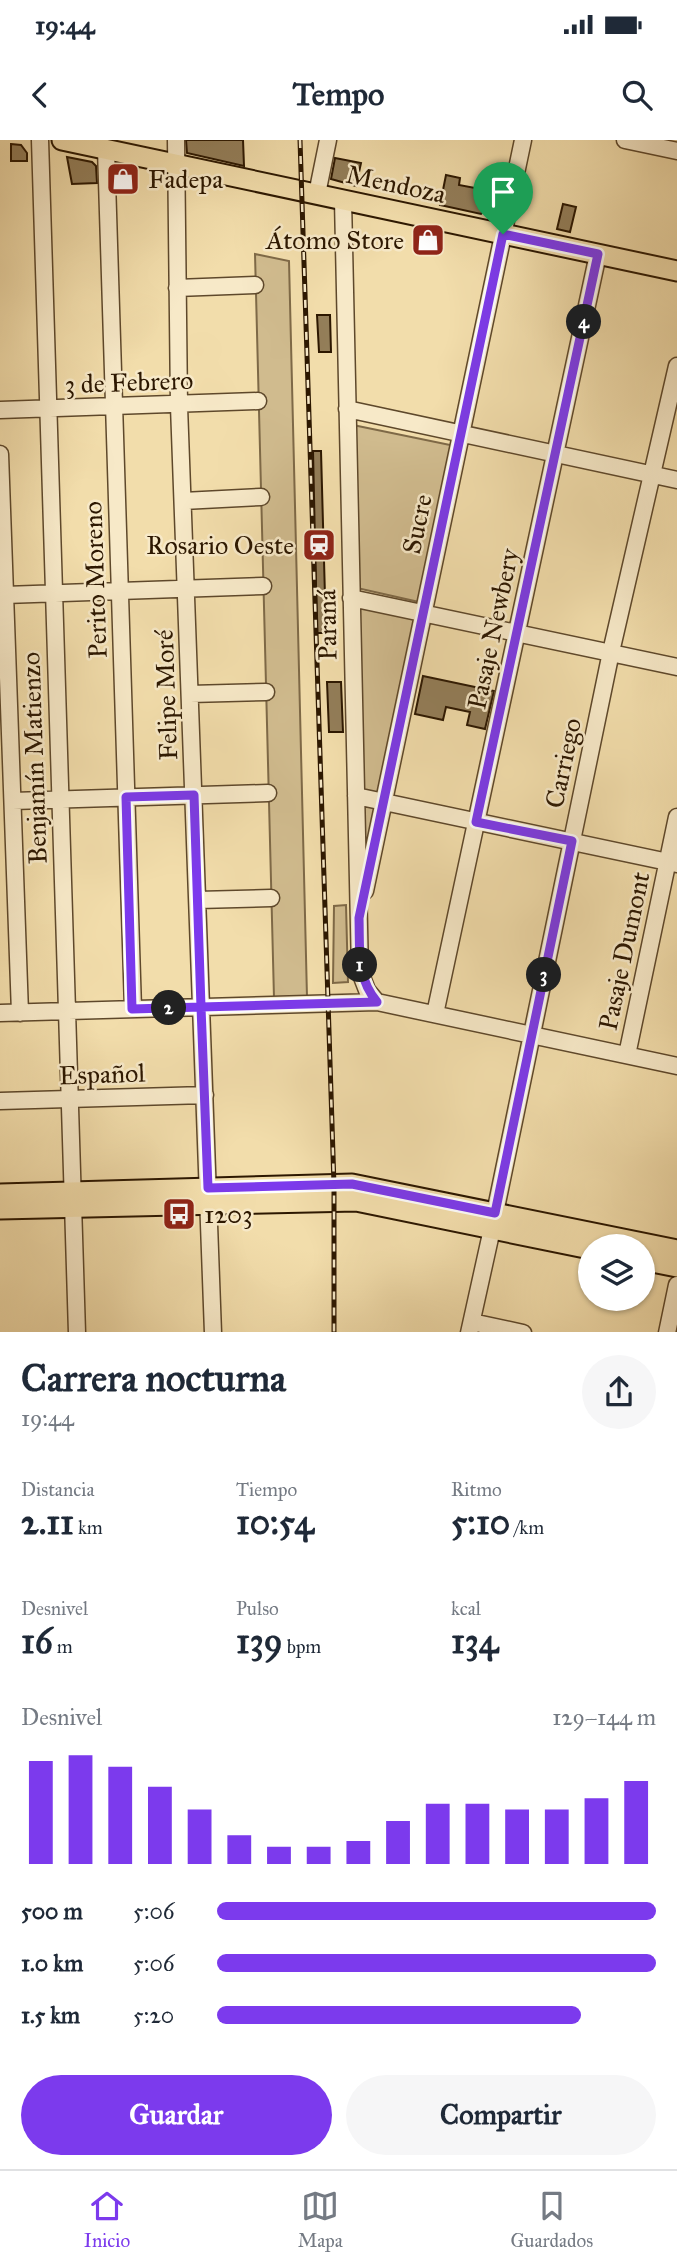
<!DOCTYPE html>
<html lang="es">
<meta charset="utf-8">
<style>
:root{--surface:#fff;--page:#f6f6f7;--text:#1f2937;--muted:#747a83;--line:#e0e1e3;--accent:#7c3aed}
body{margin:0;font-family:"IM FELL Great Primer",serif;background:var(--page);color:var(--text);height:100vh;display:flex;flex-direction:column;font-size:26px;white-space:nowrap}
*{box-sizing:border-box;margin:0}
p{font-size:23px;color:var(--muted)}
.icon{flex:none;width:38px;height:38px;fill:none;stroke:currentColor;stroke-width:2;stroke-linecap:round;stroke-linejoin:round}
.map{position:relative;height:1192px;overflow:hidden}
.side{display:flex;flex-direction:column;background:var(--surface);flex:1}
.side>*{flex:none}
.controls{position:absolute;left:578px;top:1094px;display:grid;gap:14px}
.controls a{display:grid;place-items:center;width:77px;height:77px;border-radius:50%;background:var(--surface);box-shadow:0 2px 5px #0004;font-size:35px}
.pin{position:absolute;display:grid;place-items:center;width:60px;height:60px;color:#fff;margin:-72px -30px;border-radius:50% 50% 50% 0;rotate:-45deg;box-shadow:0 0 7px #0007}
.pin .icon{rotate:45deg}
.km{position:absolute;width:35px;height:35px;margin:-18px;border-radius:50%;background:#222;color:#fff;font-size:19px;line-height:35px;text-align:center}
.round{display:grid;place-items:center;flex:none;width:74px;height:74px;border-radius:37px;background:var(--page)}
.overview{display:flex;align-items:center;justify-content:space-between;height:119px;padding:0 21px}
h1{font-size:38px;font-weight:800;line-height:52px}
.figures{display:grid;grid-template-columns:repeat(3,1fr);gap:10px;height:119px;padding:7px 21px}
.figures div{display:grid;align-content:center}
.figures b{font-size:35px;font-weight:800}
.figures small{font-size:19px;font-weight:400}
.figures p{font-size:19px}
.chart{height:196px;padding:14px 21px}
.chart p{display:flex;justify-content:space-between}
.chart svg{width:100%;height:126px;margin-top:7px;stroke:var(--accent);stroke-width:6}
.primary-button{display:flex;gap:14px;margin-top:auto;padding:14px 21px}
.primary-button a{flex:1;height:80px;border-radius:42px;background:var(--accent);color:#fff;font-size:28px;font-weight:800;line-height:80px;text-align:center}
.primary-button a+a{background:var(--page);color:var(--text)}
ul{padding:0 21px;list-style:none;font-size:23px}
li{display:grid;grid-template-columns:112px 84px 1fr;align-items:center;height:52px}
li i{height:18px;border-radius:9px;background:var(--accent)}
.status{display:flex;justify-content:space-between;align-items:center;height:49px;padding:0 35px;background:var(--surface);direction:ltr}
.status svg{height:19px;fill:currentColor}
header{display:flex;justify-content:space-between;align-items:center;height:91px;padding:0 21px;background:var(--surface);font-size:32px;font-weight:800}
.menu{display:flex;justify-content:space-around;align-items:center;height:98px;border-top:2px solid var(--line);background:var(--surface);font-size:19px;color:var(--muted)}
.menu a{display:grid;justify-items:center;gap:4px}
.menu .selected{color:var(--accent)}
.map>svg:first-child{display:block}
.green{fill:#d0bb8e;stroke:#7e6947;stroke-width:2}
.building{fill:#937e59;stroke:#2c1700;stroke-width:2}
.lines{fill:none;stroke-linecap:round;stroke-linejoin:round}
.minor-casing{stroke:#5e482b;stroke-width:19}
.major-casing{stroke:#2c1700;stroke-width:23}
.minor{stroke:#f7e9c8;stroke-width:16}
.major{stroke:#f2ddab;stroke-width:19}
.rail-casing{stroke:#2c1700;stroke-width:5}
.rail{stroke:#f7e9c8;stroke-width:2.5;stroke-dasharray:8;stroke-linecap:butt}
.route-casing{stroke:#fff;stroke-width:14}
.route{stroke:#7c3aed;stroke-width:9}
.labels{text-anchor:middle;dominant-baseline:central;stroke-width:5;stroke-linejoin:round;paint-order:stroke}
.poi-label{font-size:26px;fill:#2c1700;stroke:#f7e9c8;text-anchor:start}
.street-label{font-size:26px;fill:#2c1700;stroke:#f7e9c8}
</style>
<div class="status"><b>19:44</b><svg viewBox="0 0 49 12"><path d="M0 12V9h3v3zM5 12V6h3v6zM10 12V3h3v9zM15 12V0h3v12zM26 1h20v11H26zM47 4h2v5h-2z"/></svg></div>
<header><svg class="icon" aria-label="back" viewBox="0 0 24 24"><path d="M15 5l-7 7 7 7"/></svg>Tempo<svg class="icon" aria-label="search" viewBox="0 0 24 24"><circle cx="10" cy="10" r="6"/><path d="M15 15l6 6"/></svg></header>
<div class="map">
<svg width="677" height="1193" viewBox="0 0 677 1193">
<rect width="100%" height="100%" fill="#f2ddab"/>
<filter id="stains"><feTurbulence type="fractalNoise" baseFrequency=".00286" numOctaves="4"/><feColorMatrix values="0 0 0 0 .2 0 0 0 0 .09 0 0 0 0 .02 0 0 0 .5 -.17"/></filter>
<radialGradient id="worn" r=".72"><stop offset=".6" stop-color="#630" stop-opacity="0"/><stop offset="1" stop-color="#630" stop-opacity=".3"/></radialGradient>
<!-- green -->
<path class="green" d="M255,114L289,121L307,857L274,858Z
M353,285L455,306L419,462L357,448Z
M355,465L418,477L382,657L358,653Z
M359,662L378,666L361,750Z
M346,765L348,842L333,843L334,766Z"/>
<!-- building -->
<path class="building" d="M186,0H243L244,26L187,13Z
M11,4L21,5L27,13V21H11Z
M67,17L92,22L96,26L97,43L72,44Z
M335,18L361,23L356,46L331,39Z
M446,35L460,38L459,45L491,51L488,66L481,74L440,65Z
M563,64L576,67L570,92L557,89Z
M317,175H330L331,212H319Z
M313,311H321L326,493H317Z
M423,536L494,551L485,589L467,585L470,572L446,567L443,580L415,574Z
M327,542H341L343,592H329Z"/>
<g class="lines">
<defs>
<path id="minor" d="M40,0L77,1193
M176,0L179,266L213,1193
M625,0L677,11
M106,9L133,869
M317,54L328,0
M343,60L360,832L367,850L377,862
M177,148L255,145
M347,269L677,340
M0,270L258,261
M0,314L20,873
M183,361L261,357
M5,455L263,446
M351,458L677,527
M190,554L266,552
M356,656L677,724
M13,661L268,653
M365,751L523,0
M198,760L271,758
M0,873L377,862L677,926
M435,874L598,114
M627,915L677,677
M0,961L205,955
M495,1073L611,512L677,226
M472,1182L523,1193
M469,1193L492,1089
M667,1193L677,1145"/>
<path id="major" d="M62,0L677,131
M0,1054L352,1044L677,1110
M0,1069L356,1061L590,1109
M642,1120L677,1127"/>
</defs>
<!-- minor casing -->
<use href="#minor" class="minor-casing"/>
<!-- major casing -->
<use href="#major" class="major-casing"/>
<!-- minor -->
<use href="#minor" class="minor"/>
<!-- major -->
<use href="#major" class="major"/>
<defs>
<path id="rail" d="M300,0L334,1045V1193"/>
</defs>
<!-- rail casing -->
<use href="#rail" class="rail-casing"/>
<!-- rail -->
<use href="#rail" class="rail"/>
</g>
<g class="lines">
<defs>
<path id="route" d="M503,94L359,778C360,809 356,837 377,862L201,867L194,655L126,657L132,869L201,867L208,1048L352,1044L495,1073L572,701L476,682L598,114L503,94"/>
</defs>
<!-- route casing -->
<use href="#route" class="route-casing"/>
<!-- route -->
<use href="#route" class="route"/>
</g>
<!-- icons -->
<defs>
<symbol id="shop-square" viewBox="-11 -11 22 22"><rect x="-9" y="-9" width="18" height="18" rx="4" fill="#8f2418" stroke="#f7e9c8"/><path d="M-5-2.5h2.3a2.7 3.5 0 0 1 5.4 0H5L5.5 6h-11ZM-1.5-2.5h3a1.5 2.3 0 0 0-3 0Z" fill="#fff"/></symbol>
<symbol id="station-square" viewBox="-11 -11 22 22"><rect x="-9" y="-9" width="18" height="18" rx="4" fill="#8f2418" stroke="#f7e9c8"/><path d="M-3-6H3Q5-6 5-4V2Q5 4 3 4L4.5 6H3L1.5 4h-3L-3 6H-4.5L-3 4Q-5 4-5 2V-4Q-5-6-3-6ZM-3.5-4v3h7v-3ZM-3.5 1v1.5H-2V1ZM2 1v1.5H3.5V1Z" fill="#fff"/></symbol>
<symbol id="bus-square" viewBox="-11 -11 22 22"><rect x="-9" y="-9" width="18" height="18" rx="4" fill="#8f2418" stroke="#f7e9c8"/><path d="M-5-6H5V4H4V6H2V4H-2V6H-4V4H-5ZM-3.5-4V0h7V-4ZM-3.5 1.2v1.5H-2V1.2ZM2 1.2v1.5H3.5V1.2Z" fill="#fff"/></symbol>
</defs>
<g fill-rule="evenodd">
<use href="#shop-square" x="104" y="20" width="38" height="38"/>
<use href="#shop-square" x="409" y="81" width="38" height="38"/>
<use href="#station-square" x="300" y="386" width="38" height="38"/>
<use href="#bus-square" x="160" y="1055" width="38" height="38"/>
</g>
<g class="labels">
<!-- poi labels -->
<g class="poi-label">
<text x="148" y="39">Fadepa</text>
<text x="404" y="100" text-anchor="end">Átomo Store</text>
<text x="294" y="405" text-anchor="end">Rosario Oeste</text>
<text x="204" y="1074">1203</text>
</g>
<!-- street labels -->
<g class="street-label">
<text transform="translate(396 44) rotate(12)">Mendoza</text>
<text transform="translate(129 242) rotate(-2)">3 de Febrero</text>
<text transform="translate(417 384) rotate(-78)">Sucre</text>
<text transform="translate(95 440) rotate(-92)">Perito Moreno</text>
<text transform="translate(327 485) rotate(-91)">Paraná</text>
<text transform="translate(493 489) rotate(-78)">Pasaje Newbery</text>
<text transform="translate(166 555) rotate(-92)">Felipe Moré</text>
<text transform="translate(34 618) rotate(-92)">Benjamín Matienzo</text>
<text transform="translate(563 623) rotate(-78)">Carriego</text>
<text transform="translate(624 811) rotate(-78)">Pasaje Dumont</text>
<text transform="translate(102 934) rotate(-2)">Español</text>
</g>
</g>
<rect width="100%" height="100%" filter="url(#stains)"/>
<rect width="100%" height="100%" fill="url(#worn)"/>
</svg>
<div class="controls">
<a><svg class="icon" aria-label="layers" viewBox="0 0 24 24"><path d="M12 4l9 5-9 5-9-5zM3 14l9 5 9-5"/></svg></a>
</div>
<div class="pin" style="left:503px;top:94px;background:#1e9e55"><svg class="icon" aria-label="arrive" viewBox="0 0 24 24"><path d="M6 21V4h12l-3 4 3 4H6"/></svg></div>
<b class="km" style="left:360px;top:825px">1</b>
<b class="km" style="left:169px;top:868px">2</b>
<b class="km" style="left:544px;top:835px">3</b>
<b class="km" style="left:584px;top:182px">4</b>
</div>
<section class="side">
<div class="overview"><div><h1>Carrera nocturna</h1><p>19:44</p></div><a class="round"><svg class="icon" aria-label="share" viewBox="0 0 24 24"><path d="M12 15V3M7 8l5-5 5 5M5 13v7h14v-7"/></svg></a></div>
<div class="figures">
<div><p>Distancia</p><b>2.11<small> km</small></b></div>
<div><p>Tiempo</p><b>10:54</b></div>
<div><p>Ritmo</p><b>5:10<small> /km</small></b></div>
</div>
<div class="figures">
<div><p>Desnivel</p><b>16<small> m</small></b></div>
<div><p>Pulso</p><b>139<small> bpm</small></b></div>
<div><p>kcal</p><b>134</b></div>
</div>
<div class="chart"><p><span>Desnivel</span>129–144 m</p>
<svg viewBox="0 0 160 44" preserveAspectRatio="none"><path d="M5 44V8M15 44V6M25 44V10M35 44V17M45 44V25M55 44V34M65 44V38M75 44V38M85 44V36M95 44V29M105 44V23M115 44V23M125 44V25M135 44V25M145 44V21M155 44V15"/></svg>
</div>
<ul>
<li><b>500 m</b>5:06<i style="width:100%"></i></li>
<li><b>1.0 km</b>5:06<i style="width:100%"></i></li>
<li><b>1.5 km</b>5:20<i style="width:83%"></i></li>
</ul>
<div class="primary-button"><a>Guardar</a><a>Compartir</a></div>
</section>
<nav class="menu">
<a class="selected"><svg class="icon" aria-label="home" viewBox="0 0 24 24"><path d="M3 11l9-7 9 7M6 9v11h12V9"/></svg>Inicio</a>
<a><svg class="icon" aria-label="map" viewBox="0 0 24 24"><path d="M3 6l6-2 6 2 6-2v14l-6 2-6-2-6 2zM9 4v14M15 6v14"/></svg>Mapa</a>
<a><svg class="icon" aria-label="saved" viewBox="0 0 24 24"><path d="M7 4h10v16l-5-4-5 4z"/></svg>Guardados</a>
</nav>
